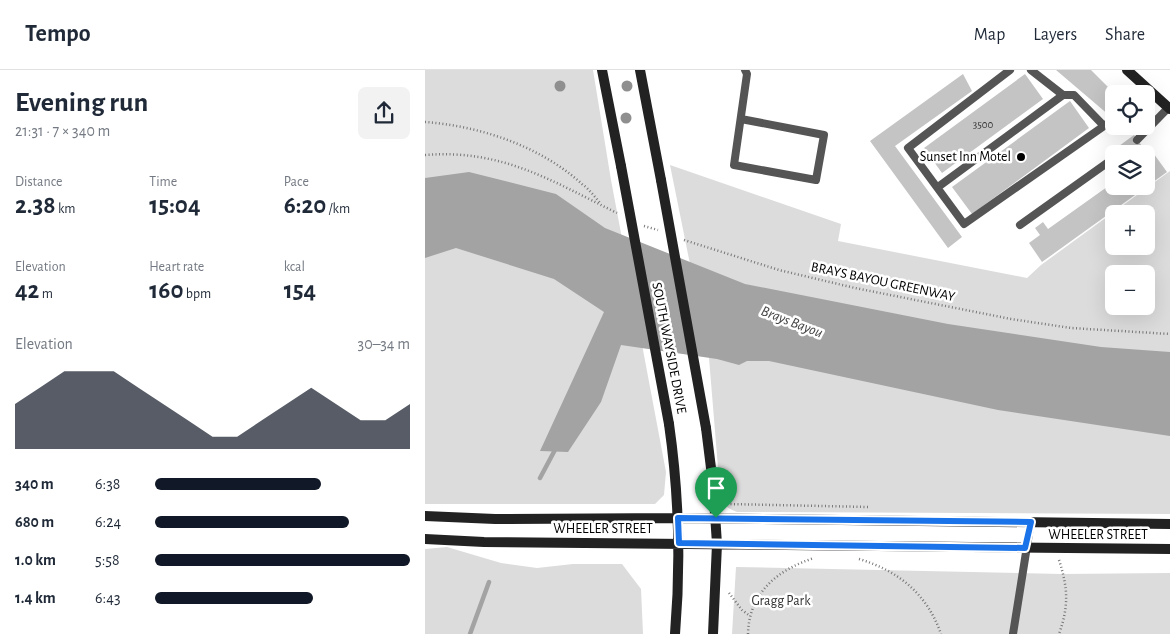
<!DOCTYPE html>
<meta charset="utf-8">
<style>
:root{--surface:#fff;--page:#f2f2f3;--text:#1f2937;--muted:#747a83;--line:#e0e1e3;--accent:#111827}
body{margin:0;font-family:"Alegreya Sans",sans-serif;background:var(--page);color:var(--text);height:100vh;display:flex;flex-direction:column;font-size:19px;white-space:nowrap}
*{box-sizing:border-box;margin:0}
p{font-size:16px;color:var(--muted)}
.icon{flex:none;width:28px;height:28px;fill:none;stroke:currentColor;stroke-width:2;stroke-linecap:round;stroke-linejoin:round}
.map{position:relative;flex:1;overflow:hidden}
.side{display:flex;flex-direction:column;background:var(--surface);width:425px}
.side>*{flex:none}
.fabs{position:absolute;left:680px;top:15px;display:grid;gap:10px}
.fabs a{display:grid;place-items:center;width:50px;height:50px;border-radius:8px;background:var(--surface);box-shadow:0 5px 20px #0002;font-size:25px}
.pin{position:absolute;display:grid;place-items:center;width:42px;height:42px;color:#fff;margin:-51px -21px;border-radius:50% 50% 50% 0;rotate:-45deg;box-shadow:0 0 5px #0007}
.pin .icon{rotate:45deg}
.round{display:grid;place-items:center;flex:none;width:52px;height:52px;border-radius:8px;background:var(--page)}
.headline{display:flex;align-items:center;justify-content:space-between;height:85px;padding:0 15px}
h1{font-size:28px;font-weight:700;line-height:38px}
.metrics{display:grid;grid-template-columns:repeat(3,1fr);gap:8px;height:85px;padding:5px 15px}
.metrics div{display:grid;align-content:center}
.metrics b{font-size:25px;font-weight:700}
.metrics small{font-size:14px;font-weight:400}
.metrics p{font-size:14px}
.chart{height:140px;padding:10px 15px}
.chart p{display:flex;justify-content:space-between}
.chart svg{width:100%;height:90px;margin-top:5px;fill:var(--accent);opacity:.7}
ul{padding:0 15px;list-style:none;font-size:16px}
li{display:grid;grid-template-columns:80px 60px 1fr;align-items:center;height:38px}
li i{height:12px;border-radius:6px;background:var(--accent)}
header{display:flex;align-items:center;gap:30px;box-sizing:border-box;height:70px;padding:0 25px;background:var(--surface);border-bottom:1px solid var(--line)}
header strong{font-size:24px}
nav{display:flex;gap:28px;margin-inline-start:auto;font-size:18px}
main{display:flex;flex:1;min-height:0}
.map>svg:first-child{display:block}
.green{fill:#dcdcdc;fill-rule:evenodd}
.water{fill:#a3a3a3}
.lines{fill:none;stroke-linecap:round;stroke-linejoin:round}
.stream{stroke:#a3a3a3;stroke-width:4.5}
.building{fill:#c4c4c4}
.path{stroke:#777;stroke-width:2.5;stroke-dasharray:1 2.5;stroke-linecap:butt}
.service{stroke:#555;stroke-width:8}
.secondary{stroke:#222;stroke-width:10}
.secondary-bridge{stroke:#222;stroke-width:10}
.tree{fill:#8f8f8f}
.route-casing{stroke:#fff;stroke-width:10}
.route{stroke:#1a73e8;stroke-width:6}
.poi-dot{fill:#000;stroke:#fff;stroke-width:2}
.labels{text-anchor:middle;dominant-baseline:central;stroke-width:5;stroke-linejoin:round;paint-order:stroke}
.number-label{font-size:11px;fill:#313131}
.poi-label{font-size:14px;fill:#000;stroke:#fff;text-anchor:end}
.street-label{font-size:14px;fill:#000;stroke:#fff}
.park-label{font-size:14px;fill:#333;stroke:#fff}
.water-label{font-size:15px;font-style:italic;fill:#444;stroke:#fff}
</style>
<header>
<strong>Tempo</strong>
<nav><a>Map</a><a>Layers</a><a>Share</a></nav>
</header>
<main>
<section class="side">
<div class="headline"><div><h1>Evening run</h1><p>21:31 · 7 × 340 m</p></div><a class="round"><svg class="icon" aria-label="share" viewBox="0 0 24 24"><path d="M12 15V3M7 8l5-5 5 5M5 13v7h14v-7"/></svg></a></div>
<div class="metrics">
<div><p>Distance</p><b>2.38<small> km</small></b></div>
<div><p>Time</p><b>15:04</b></div>
<div><p>Pace</p><b>6:20<small> /km</small></b></div>
</div>
<div class="metrics">
<div><p>Elevation</p><b>42<small> m</small></b></div>
<div><p>Heart rate</p><b>160<small> bpm</small></b></div>
<div><p>kcal</p><b>154</b></div>
</div>
<div class="chart"><p><span>Elevation</span>30–34 m</p>
<svg viewBox="0 0 160 44" preserveAspectRatio="none"><path d="M0 44V22L10 14L20 6L30 6L40 6L50 14L60 22L70 30L80 38L90 38L100 30L110 22L120 14L130 22L140 30L150 30L160 22V44z"/></svg>
</div>
<ul>
<li><b>340 m</b>6:38<i style="width:65%"></i></li>
<li><b>680 m</b>6:24<i style="width:76%"></i></li>
<li><b>1.0 km</b>5:58<i style="width:100%"></i></li>
<li><b>1.4 km</b>6:43<i style="width:62%"></i></li>
</ul>
</section>
<div class="map">
<svg width="745" height="564" viewBox="0 0 745 564">
<rect width="100%" height="100%" fill="#fff"/>
<!-- green -->
<path class="green" d="M0,0H168L186,110L241,402L239,425L230,434H0Z
M245,95L416,154L413,171L602,208L616,195L745,101V444L312,442C300,438 298,433 295,422L284,288ZM689,144H721V176H689ZM689,204H721V236H689Z
M22,477L76,493L112,498L148,494H197L216,519L218,564H0V479Z
M311,497L637,504L745,503V564H307Z"/>
<!-- water -->
<path class="water" d="M44,102L131,124L180,158L320,214L523,254L676,277L745,282V366L573,340L344,291H322L314,295L292,289L196,275L176,332L143,382L115,381L179,242L129,209L31,178L0,188V108Z"/>
<g class="lines">
<!-- stream -->
<path class="stream" d="M115,408L131,378
M45,564L64,512"/>
</g>
<!-- building -->
<path class="building" d="M631,0H666L689,23V42L685,46Z
M538,4L547,21L470,76L537,167L523,178L445,71Z
M600,4L618,29L517,103L499,78Z
M645,31L664,58L547,144L527,117Z
M709,65L722,83L726,80L742,102L617,192L604,173L615,165L610,158L618,152L623,159L689,112V116H721V84H699L694,76Z"/>
<g class="lines">
<!-- path -->
<path class="path" d="M0,52C55,56 115,76 157,114C164,119 170,127 176,134
M0,85C77,79 125,110 192,143
M219,156L233,160
M259,170L354,200L430,218L586,249L646,258L745,264
M302,434L444,437
M434,489C474,501 502,524 516,564
M634,490C643,518 644,536 634,564
M304,523L317,540L325,546
M323,564C324,523 352,500 389,488"/>
<!-- service -->
<path class="service" d="M585,0L483,78L539,154L679,56L649,25H638L606,0
M316,49L399,65L391,110L309,95L322,4L320,0
M679,56L689,49
M712,70L744,37
M695,84L698,82
M513,117L638,25
M595,155L689,88
M588,564L606,451"/>
<!-- secondary -->
<path class="secondary" d="M177,0L196,96
M215,0L236,110
M702,0L745,39
M244,354C254,424 256,493 250,564
M281,358L288,414L292,474L288,564
M0,446L70,449L253,448L745,454
M0,469L59,472L745,479"/>
<!-- secondary-bridge -->
<path class="secondary-bridge" d="M196,96L244,354
M236,110L281,358"/>
</g>
<!-- trees -->
<g class="tree">
<circle cx="135" cy="16" r="5.5"/>
<circle cx="202" cy="16" r="5.5"/>
<circle cx="201" cy="48" r="5.5"/>
</g>
<g class="lines">
<defs>
<path id="route" d="M253,448L606,452L600,478L254,473Z"/>
</defs>
<!-- route casing -->
<use href="#route" class="route-casing"/>
<!-- route -->
<use href="#route" class="route"/>
</g>
<!-- markers -->
<circle class="poi-dot" cx="596" cy="87" r="5"/>
<g class="labels">
<!-- number labels -->
<g class="number-label">
<text x="558" y="54">3500</text>
</g>
<!-- poi labels -->
<g class="poi-label">
<text x="586" y="87">Sunset Inn Motel</text>
</g>
<!-- street labels -->
<g class="street-label">
<text transform="translate(458 212) rotate(12)">BRAYS BAYOU GREENWAY</text>
<text transform="translate(244 278) rotate(79)">SOUTH WAYSIDE DRIVE</text>
<text x="178" y="459">WHEELER STREET</text>
<text x="673" y="465">WHEELER STREET</text>
</g>
<!-- park labels -->
<g class="park-label">
<text x="356" y="531">Gragg Park</text>
</g>
<!-- water labels -->
<g class="water-label">
<text transform="translate(367 252) rotate(21)">Brays Bayou</text>
</g>
</g>
</svg>
<div class="fabs">
<a><svg class="icon" aria-label="locate" viewBox="0 0 24 24"><circle cx="12" cy="12" r="6"/><path d="M12 2v4M12 18v4M2 12h4M18 12h4"/></svg></a>
<a><svg class="icon" aria-label="layers" viewBox="0 0 24 24"><path d="M12 4l9 5-9 5-9-5zM3 14l9 5 9-5"/></svg></a>
<a>+</a>
<a>−</a>
</div>
<div class="pin" style="left:291px;top:448px;background:#1e9e55"><svg class="icon" aria-label="arrive" viewBox="0 0 24 24"><path d="M6 21V4h12l-3 4 3 4H6"/></svg></div>
</div>
</main>
